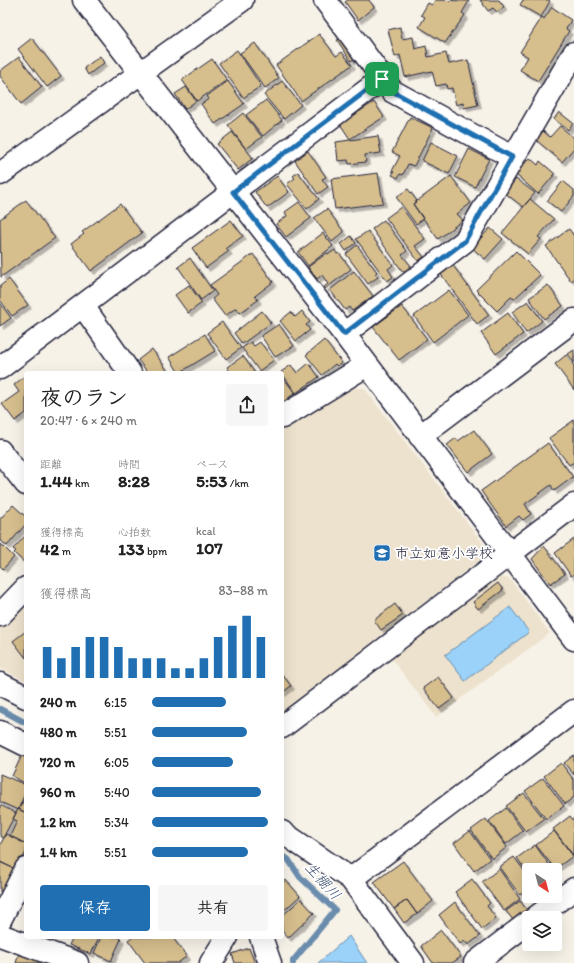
<!DOCTYPE html>
<html lang="ja">
<meta charset="utf-8">
<style>
:root{--surface:#fff;--page:#f6f6f6;--text:#222;--muted:#767676;--accent:#1f6fb2}
body{margin:0;font-family:Itim,"Klee One",sans-serif;background:var(--page);color:var(--text);height:100vh;display:flex;flex-direction:column;font-size:15px;white-space:nowrap}
*{box-sizing:border-box;margin:0}
p{font-size:13px;color:var(--muted)}
.icon{flex:none;width:22px;height:22px;fill:none;stroke:currentColor;stroke-width:2;stroke-linecap:round;stroke-linejoin:round}
.map{position:relative;flex:1;overflow:hidden}
.panel{position:absolute;left:24px;top:371px;width:260px;height:568px;display:flex;flex-direction:column;background:var(--surface);border-radius:4px;box-shadow:0 4px 16px #0002}
.panel>*{flex:none}
.needle{width:26px;rotate:144deg}
.fabs{position:absolute;left:522px;top:863px;display:grid;gap:8px}
.fabs a{display:grid;place-items:center;width:40px;height:40px;border-radius:4px;background:var(--surface);box-shadow:0 4px 16px #0002;font-size:20px}
.pin{position:absolute;display:grid;place-items:center;width:34px;height:34px;color:#fff;margin:-17px;border-radius:8px;box-shadow:0 2px 6px #0006}
.round{display:grid;place-items:center;flex:none;width:42px;height:42px;border-radius:4px;background:var(--page)}
.overview{display:flex;align-items:center;justify-content:space-between;height:68px;padding:0 16px}
h1{font-size:22px;font-weight:800;line-height:30px}
.stats{display:grid;grid-template-columns:repeat(3,1fr);gap:6px;height:68px;padding:4px 16px}
.stats div{display:grid;align-content:center}
.stats b{font-size:17px;font-weight:800}
.stats small{font-size:11px;font-weight:400}
.stats p{font-size:11px}
.chart{height:112px;padding:8px 16px}
.chart p{display:flex;justify-content:space-between}
.chart svg{width:100%;height:72px;margin-top:4px;stroke:var(--accent);stroke-width:6}
.button{display:flex;gap:8px;margin-top:auto;padding:8px 16px}
.button a{flex:1;height:46px;border-radius:4px;background:var(--accent);color:#fff;font-size:16px;font-weight:800;line-height:46px;text-align:center}
.button a+a{background:var(--page);color:var(--text)}
ul{padding:0 16px;list-style:none;font-size:13px}
li{display:grid;grid-template-columns:64px 48px 1fr;align-items:center;height:30px}
li i{height:10px;border-radius:5px;background:var(--accent)}
.map>svg:first-child{display:block}
.built{fill:#ede2cd}
.water{fill:#9ad2f9;stroke:#6a8cad}
.lines{fill:none;stroke-linecap:round;stroke-linejoin:round}
.stream{stroke:#6a8cad;stroke-width:6}
.building{fill:#d6be8d;stroke:#22223b;filter:url(#shadow)}
.minor-casing{stroke:#22223b;stroke-width:25}
.minor{stroke:#fff;stroke-width:22}
.route-casing{stroke:#fff;stroke-width:8}
.route{stroke:#1f6fb2;stroke-width:5}
.labels{text-anchor:middle;dominant-baseline:central;stroke-width:3.5;stroke-linejoin:round;paint-order:stroke}
.poi-label{font-size:14px;fill:#22223b;stroke:#fff;text-anchor:start}
.water-label{font-size:15px;font-style:italic;fill:#465774;stroke:#fff}
</style>
<div class="map">
<svg width="574" height="963" viewBox="0 0 574 963">
<defs>
<filter id="shadow"><feDropShadow dx="3.5" dy="3.5" stdDeviation="0" flood-color="#0004"/></filter>
</defs>
<rect width="100%" height="100%" fill="#f7f2e8"/>
<filter id="ink" filterUnits="userSpaceOnUse"><feTurbulence type="fractalNoise" baseFrequency=".025" numOctaves="2"/><feDisplacementMap in="SourceGraphic" scale="8" xChannelSelector="R" yChannelSelector="G"/><feConvolveMatrix kernelMatrix="1 2 1 2 8 2 1 2 1" color-interpolation-filters="sRGB"/></filter>
<g filter="url(#ink)">
<!-- built -->
<path class="built" d="M353,388H364L485,546L481,559L282,711V429Z
M498,577L509,578L550,633L436,717L391,658Z
M26,599V681L0,668V627Z"/>
<!-- water -->
<path class="water" d="M510,607L529,632L465,681L445,655Z
M349,936L367,963H318Z"/>
<g class="lines">
<!-- stream -->
<path class="stream" d="M0,709L26,723
M282,856L288,859L300,877L335,910L293,961V963"/>
</g>
<!-- building -->
<path class="building" d="M348,0H369L374,7L358,20L345,2Z
M435,0L469,1L462,13L465,15L445,43L419,27L425,17L421,15L428,3L432,5Z
M480,0H499L504,7L497,12L493,8L488,11Z
M523,0H549L550,1L541,17L520,5Z
M552,7L571,20L566,29L569,31L538,81L520,70L528,57L520,52L542,17L544,19Z
M400,27L402,39L413,37L415,49L426,46L428,57L446,53L449,64L468,60L478,105L464,108L463,103L456,105L452,88L447,89L446,84L436,86L432,71L405,77L400,55L395,57L388,30Z
M319,34L336,56L342,52L352,65L301,101L276,65Z
M32,38L61,76L47,87L18,49Z
M341,38L355,58L351,61L337,40Z
M255,43L279,78L265,88L240,53Z
M237,50L261,86L243,98L219,63Z
M100,56L104,63L88,75L84,68Z
M19,57L42,87L21,104L0,76V71Z
M212,59L227,80L197,101L182,80Z
M228,81L244,104L215,124L201,104L209,99L207,96Z
M282,81L301,105L284,119L264,95Z
M186,87L196,101L185,109L175,94Z
M266,100L282,120L263,136L246,115Z
M374,102L384,117L350,139L340,124Z
M559,112L573,123L568,130L554,119Z
M243,113L262,137L246,149L228,125Z
M410,117L433,128L414,166L408,164L403,175L400,174L398,178L392,175L394,172L392,171L400,156L392,152Z
M560,126L574,138V148L562,162L536,140L543,131L550,137Z
M232,132L253,158L238,170L217,144Z
M378,136L381,153L365,155L366,162L349,164L348,160L338,161L336,142Z
M431,142L458,156L449,174L422,161Z
M469,149L489,159L475,187L455,177Z
M308,151L326,177L322,179L328,187L318,194L295,161Z
M530,158L538,165L540,161L555,174L538,194L515,174Z
M298,172L319,199L307,209L287,184L295,178L293,176Z
M378,173L383,203L335,209L331,179Z
M277,176L289,192L267,208L255,192Z
M451,176L471,203L457,214L463,220L438,239L413,204Z
M516,179L535,193L523,207L505,193Z
M563,181L574,190V196L561,212L547,201Z
M408,189L417,201L413,204L423,219L416,224L396,197Z
M530,199L554,219L538,237L541,239L528,254L502,233Z
M26,200L55,238L1,277L0,219Z
M299,202L311,218L286,237L276,224L287,216L285,212Z
M120,204L142,233L91,271L71,244L84,234L82,232Z
M401,207L425,239L415,246L424,257L418,261L386,218Z
M327,209L344,232L332,242L314,218Z
M231,220L243,236L226,248L229,251L206,268L192,248Z
M384,220L407,251L402,255L411,266L403,272L372,229Z
M490,228L503,239L485,259L472,248Z
M569,229L574,236V279L571,281L546,246Z
M368,231L393,265L388,269L393,277L387,281L356,239Z
M323,233L333,246L308,266L298,252Z
M351,236L356,243L346,251L341,244Z
M357,245L377,272L375,274L378,277L368,284L346,254Z
M335,250L337,254L339,253L351,269L325,289L324,287L328,284L322,275L317,279L308,267L327,253L329,254Z
M516,251L540,275L514,299L511,297L497,311L476,290Z
M253,254L273,282L255,296L258,300L240,313L236,308L225,316L212,299L217,295L210,285Z
M190,258L213,291L201,300L178,267Z
M452,264L489,315L477,324L440,273Z
M354,271L373,296L352,311L349,307L345,310L330,290Z
M9,279L28,305L12,316L0,300V286Z
M189,285L202,303L188,313L175,295Z
M548,285L563,306L544,319L529,298Z
M449,290L468,315L433,342L414,316Z
M528,301L542,321L526,333L512,312Z
M0,303L11,318L0,326Z
M402,306L427,339L399,360L373,327Z
M262,311L271,323L242,344L234,333Z
M302,311L310,322L306,325L310,330L296,341L280,321L291,312L295,317Z
M508,313L523,334L496,354L481,333Z
M222,322L241,348L226,359L207,333Z
M279,324L294,346L275,357L261,336Z
M205,334L215,351L179,373L169,357Z
M324,340L342,363L337,366L335,364L322,375L306,355Z
M251,342L254,346L260,342L274,360L259,371L242,348Z
M152,349L167,370L163,373H148L138,360Z
M574,350V363L568,354Z
M566,355L574,366V390L555,364Z
M243,356L255,373H231L227,367Z
M309,363L319,377L296,393L281,372L291,365L297,373Z
M26,375V413L15,421L2,404L19,392L14,385Z
M282,376L295,393L282,403Z
M574,420V462L569,465L549,438Z
M474,430L492,454L468,472L447,445L456,438L458,441Z
M548,443L573,477L554,491L551,485L525,504L531,514L523,520L519,516L506,526L481,491Z
M13,505L26,517V524L7,546L0,540V519Z
M26,535V564L14,553L16,551L13,549Z
M574,539V574L571,576L555,553Z
M0,543L14,557L3,569L0,566Z
M544,546L565,574L550,584L532,559Z
M498,583L503,590L478,609L473,602Z
M395,604L403,615L381,630L374,620Z
M26,631V658L13,641Z
M282,674L291,686L282,693Z
M438,677L454,698L439,709L423,688Z
M23,753L26,754V784L12,776Z
M574,755V775L564,763Z
M561,763L574,780V797L565,804L544,776Z
M0,774L26,785V791L18,810L0,802Z
M543,778L564,806L546,819L525,791Z
M524,793L544,819L526,832L506,806Z
M26,796V813L19,809Z
M0,805L16,813L3,838L0,836Z
M506,808L523,831L506,844L489,821Z
M18,809L26,813V844L10,836L17,821L13,819Z
M570,816L574,821L573,855L553,829Z
M486,819L507,847L492,859L471,830Z
M470,831L490,859L474,871L454,843Z
M554,831L573,856L555,869L536,845Z
M6,834L26,844V852L17,870L0,862V845Z
M535,845L553,870H529V875L517,858Z
M514,857L529,877V888L520,895L499,867Z
M403,861L433,901L417,914L407,900L394,909L374,882Z
M0,862L17,870L4,894L0,892Z
M499,869L520,899L504,911L482,882Z
M472,879L490,903L487,906L496,918L482,929L455,892Z
M286,880L300,896L282,912V883Z
M301,899L314,913L288,938L282,931V916Z
M407,900L417,914L404,923L394,909Z
M520,901L527,910L513,920L506,911Z
M455,902L480,936L468,945L465,941L460,944L439,915Z
M441,930L461,957L452,963H433L421,946Z
M73,937H99L91,954L69,945Z
M101,937H119L121,939L111,961L94,953Z
M132,937H172L187,956L178,963H145L128,940Z
M249,948L255,963H235L232,954Z
M19,953L54,963H16Z"/>
<g class="lines">
<defs>
<path id="minor" d="M84,0L344,334L574,639
M325,0L392,91L512,157
M0,174L242,0
M83,306L130,373
M344,334L465,241L574,53
M0,368L382,79
M282,417L367,365
M420,436L574,320
M0,451L26,484
M0,615L26,588
M0,684L26,697
M282,727L574,505
M0,732L26,745
M282,832L351,879L413,963
M351,879L574,711
M535,918L574,889
M0,920L26,869
M0,935L77,963
M261,937L270,963
M211,963L227,937
M475,963L529,922"/>
</defs>
<!-- minor casing -->
<use href="#minor" class="minor-casing"/>
<!-- minor -->
<use href="#minor" class="minor"/>
</g>
</g>
<g class="lines" filter="url(#ink)">
<defs>
<path id="route" d="M382,79L392,91L512,157L465,241L344,334L233,192Z"/>
</defs>
<!-- route casing -->
<use href="#route" class="route-casing"/>
<!-- route -->
<use href="#route" class="route"/>
</g>
<!-- icons -->
<defs>
<symbol id="school-square" viewBox="-11 -11 22 22"><rect x="-9" y="-9" width="18" height="18" rx="4" fill="#1f6fb2" stroke="#fff"/><path d="M0-5L7-2L0 1L-7-2ZM-4 1L0 2.5L4 1V4Q0 6-4 4Z" fill="#fff"/></symbol>
</defs>
<g fill-rule="evenodd">
<use href="#school-square" x="372" y="543" width="20" height="20"/>
</g>
<g class="labels">
<!-- poi labels -->
<g class="poi-label">
<text x="395" y="553">市立如意小学校</text>
</g>
<!-- water labels -->
<g class="water-label">
<text transform="translate(323 881) rotate(48)">生棚川</text>
</g>
</g>
</svg>
<div class="fabs">
<a><svg class="needle" viewBox="-14 -14 28 28"><path d="M0-13l5 13h-10z" fill="#e53935"/><path d="M0 13l5-13h-10z" fill="#767676"/></svg></a>
<a><svg class="icon" aria-label="layers" viewBox="0 0 24 24"><path d="M12 4l9 5-9 5-9-5zM3 14l9 5 9-5"/></svg></a>
</div>
<div class="pin" style="left:382px;top:79px;background:#1e9e55"><svg class="icon" aria-label="arrive" viewBox="0 0 24 24"><path d="M6 21V4h12l-3 4 3 4H6"/></svg></div>
<section class="panel">
<div class="overview"><div><h1>夜のラン</h1><p>20:47 · 6 × 240 m</p></div><a class="round"><svg class="icon" aria-label="share" viewBox="0 0 24 24"><path d="M12 15V3M7 8l5-5 5 5M5 13v7h14v-7"/></svg></a></div>
<div class="stats">
<div><p>距離</p><b>1.44<small> km</small></b></div>
<div><p>時間</p><b>8:28</b></div>
<div><p>ペース</p><b>5:53<small> /km</small></b></div>
</div>
<div class="stats">
<div><p>獲得標高</p><b>42<small> m</small></b></div>
<div><p>心拍数</p><b>133<small> bpm</small></b></div>
<div><p>kcal</p><b>107</b></div>
</div>
<div class="chart"><p><span>獲得標高</span>83–88 m</p>
<svg viewBox="0 0 160 44" preserveAspectRatio="none"><path d="M5 44V25M15 44V32M25 44V25M35 44V19M45 44V19M55 44V25M65 44V32M75 44V32M85 44V32M95 44V38M105 44V38M115 44V32M125 44V19M135 44V12M145 44V6M155 44V19"/></svg>
</div>
<ul>
<li><b>240 m</b>6:15<i style="width:64%"></i></li>
<li><b>480 m</b>5:51<i style="width:82%"></i></li>
<li><b>720 m</b>6:05<i style="width:70%"></i></li>
<li><b>960 m</b>5:40<i style="width:94%"></i></li>
<li><b>1.2 km</b>5:34<i style="width:100%"></i></li>
<li><b>1.4 km</b>5:51<i style="width:83%"></i></li>
</ul>
<div class="button"><a>保存</a><a>共有</a></div>
</section>
</div>
